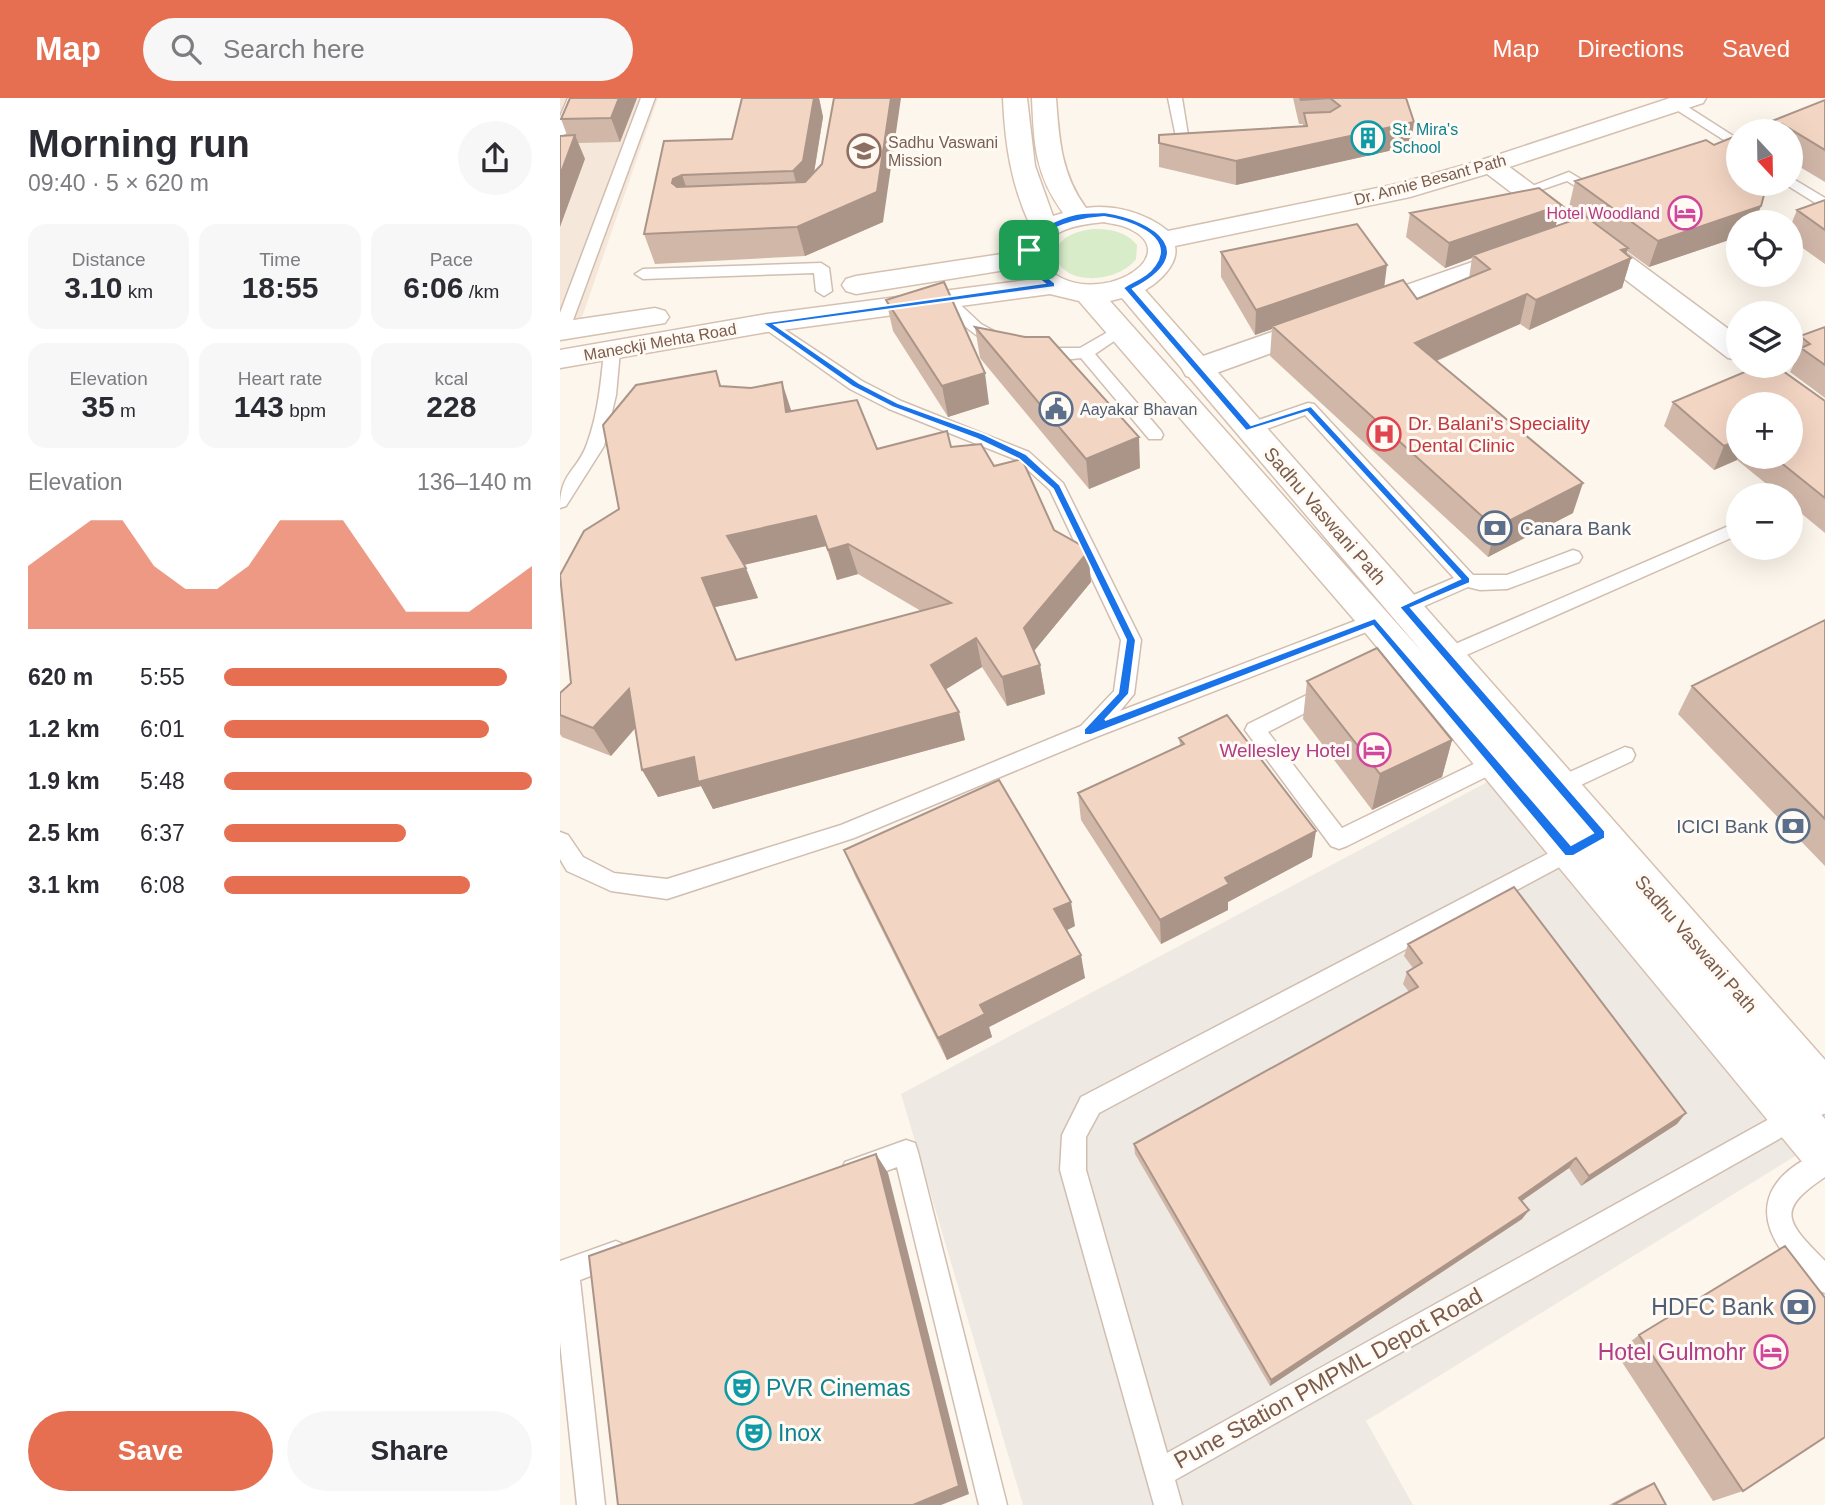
<!DOCTYPE html>
<meta charset="utf-8">
<style>
:root{--surface:#fff;--page:#f7f7f7;--text:#2b2b33;--muted:#7c7c81;--accent:#e76f51}
body{margin:0;font-family:Helvetica,sans-serif;background:var(--page);color:var(--text);height:100vh;display:flex;flex-direction:column;font-size:26px;white-space:nowrap}
*{box-sizing:border-box;margin:0}
p{font-size:23px;color:var(--muted)}
.icon{flex:none;width:38px;height:38px;fill:none;stroke:currentColor;stroke-width:2;stroke-linecap:round;stroke-linejoin:round}
.map{position:relative;flex:1;overflow:hidden}
.side{display:flex;flex-direction:column;background:var(--surface);width:560px}
.side>*{flex:none}
.needle{width:46px;rotate:158deg}
.buttons{position:absolute;left:1166px;top:21px;display:grid;gap:14px}
.buttons a{display:grid;place-items:center;width:77px;height:77px;border-radius:50%;background:var(--surface);box-shadow:0 7px 28px #0002;font-size:35px}
.pin{position:absolute;display:grid;place-items:center;width:60px;height:60px;color:#fff;margin:-30px;border-radius:14px;box-shadow:0 4px 10px #0006}
.round{display:grid;place-items:center;flex:none;width:74px;height:74px;border-radius:37px;background:var(--page)}
.summary{display:flex;align-items:center;justify-content:space-between;height:119px;padding:0 28px}
h1{font-size:38px;font-weight:600;line-height:52px}
.figures{display:grid;grid-template-columns:repeat(3,1fr);gap:10px;height:119px;padding:7px 28px}
.figures div{display:grid;align-content:center;border-radius:18px;background:var(--page);text-align:center}
.figures b{font-size:30px;font-weight:600}
.figures small{font-size:19px;font-weight:400}
.figures p{font-size:19px}
.chart{height:196px;padding:14px 28px}
.chart p{display:flex;justify-content:space-between}
.chart svg{width:100%;height:126px;margin-top:7px;fill:var(--accent);opacity:.7}
.action{display:flex;gap:14px;margin-top:auto;padding:14px 28px}
.action a{flex:1;height:80px;border-radius:42px;background:var(--accent);color:#fff;font-size:28px;font-weight:600;line-height:80px;text-align:center}
.action a+a{background:var(--page);color:var(--text)}
ul{padding:0 28px;list-style:none;font-size:23px}
li{display:grid;grid-template-columns:112px 84px 1fr;align-items:center;height:52px}
li i{height:18px;border-radius:9px;background:var(--accent)}
header{display:flex;align-items:center;gap:42px;box-sizing:border-box;height:98px;padding:0 35px;background:var(--accent);color:#fff}
header strong{font-size:33px}
nav{display:flex;gap:38px;margin-inline-start:auto;font-size:24px}
.search{width:490px;height:63px;background:var(--page);display:flex;align-items:center;gap:18px;box-sizing:border-box;padding:0 24px;border-radius:38px;color:var(--muted);font-size:26px}
main{display:flex;flex:1;min-height:0}
.map>svg:first-child{display:block}
.residential{fill:#f5e8da}
.industrial{fill:#efe9e4}
.green{fill:#d8ecc9}
.lines{fill:none;stroke-linecap:round;stroke-linejoin:round}
.service-casing{stroke:#d1beb0;stroke-width:3}
.minor-casing{stroke:#d1beb0;stroke-width:3}
.secondary-casing{stroke:#d6c0b0;stroke-width:3}
.service{fill:#fff;fill-rule:evenodd}
.minor{fill:#fff;fill-rule:evenodd}
.secondary{fill:#fff;fill-rule:evenodd}
.wall{fill:#d1b7a8;fill-rule:evenodd}
.shaded-wall{fill:#aa9588}
.building{fill:#f3d5c3;stroke:#aa9588;stroke-width:2;fill-rule:evenodd}
.route{fill:#1a73e8;stroke:#fff;stroke-width:2;fill-rule:evenodd}
.labels{text-anchor:middle;dominant-baseline:central;stroke-width:6;stroke-linejoin:round;paint-order:stroke}
.far-culture-label{font-size:16px;fill:#0d838f;stroke:#fffaf3;text-anchor:start}
.far-education-label{font-size:16px;fill:#785e54;stroke:#fffaf3;text-anchor:start}
.far-street-label{font-size:16px;fill:#7a5c4d;stroke:#fffaf3}
.far-hotel-label{font-size:16px;fill:#b23c85;stroke:#fffaf3;text-anchor:end}
.far-service-label{font-size:16px;fill:#4e5e75;stroke:#fffaf3;text-anchor:start}
.health-label{font-size:19px;fill:#be3a42;stroke:#fffaf3;text-anchor:start}
.street-label{font-size:19px;fill:#7a5c4d;stroke:#fffaf3}
.service-label{font-size:19px;fill:#4e5e75;stroke:#fffaf3;text-anchor:start}
.hotel-label{font-size:19px;fill:#b23c85;stroke:#fffaf3;text-anchor:end}
.near-service-label{font-size:23px;fill:#4e5e75;stroke:#fffaf3;text-anchor:end}
.near-hotel-label{font-size:23px;fill:#b23c85;stroke:#fffaf3;text-anchor:end}
.near-street-label{font-size:23px;fill:#7a5c4d;stroke:#fffaf3}
.near-culture-label{font-size:23px;fill:#0d838f;stroke:#fffaf3;text-anchor:start}
</style>
<header>
<strong>Map</strong>
<div class="search"><svg class="icon" aria-label="search" viewBox="0 0 24 24"><circle cx="10" cy="10" r="6"/><path d="M15 15l6 6"/></svg>Search here</div>
<nav><a>Map</a><a>Directions</a><a>Saved</a></nav>
</header>
<main>
<section class="side">
<div class="summary"><div><h1>Morning run</h1><p>09:40 · 5 × 620 m</p></div><a class="round"><svg class="icon" aria-label="share" viewBox="0 0 24 24"><path d="M12 15V3M7 8l5-5 5 5M5 13v7h14v-7"/></svg></a></div>
<div class="figures">
<div><p>Distance</p><b>3.10<small> km</small></b></div>
<div><p>Time</p><b>18:55</b></div>
<div><p>Pace</p><b>6:06<small> /km</small></b></div>
</div>
<div class="figures">
<div><p>Elevation</p><b>35<small> m</small></b></div>
<div><p>Heart rate</p><b>143<small> bpm</small></b></div>
<div><p>kcal</p><b>228</b></div>
</div>
<div class="chart"><p><span>Elevation</span>136–140 m</p>
<svg viewBox="0 0 160 44" preserveAspectRatio="none"><path d="M0 44V22L10 14L20 6L30 6L40 22L50 30L60 30L70 22L80 6L90 6L100 6L110 22L120 38L130 38L140 38L150 30L160 22V44z"/></svg>
</div>
<ul>
<li><b>620 m</b>5:55<i style="width:92%"></i></li>
<li><b>1.2 km</b>6:01<i style="width:86%"></i></li>
<li><b>1.9 km</b>5:48<i style="width:100%"></i></li>
<li><b>2.5 km</b>6:37<i style="width:59%"></i></li>
<li><b>3.1 km</b>6:08<i style="width:80%"></i></li>
</ul>
<div class="action"><a>Save</a><a>Share</a></div>
</section>
<div class="map">
<svg width="1265" height="1407" viewBox="0 0 1265 1407">
<rect width="100%" height="100%" fill="#fdf6ec"/>
<!-- residential -->
<path class="residential" d="M0,0H98L21,222L0,224Z"/>
<!-- industrial -->
<path class="industrial" d="M933,681L1245,1052L806,1323L853,1407H463L341,996Z"/>
<!-- green -->
<path class="green" d="M533,131C550,131 565,133 577,147L576,161C559,184 505,190 495,158C497,139 516,133 533,131Z"/>
<g class="lines">
<defs>
<path id="service" d="M8,0H22L7,35L0,39V19Z
M81,0H95L9,233L0,238V215Z
M608,0H622L628,37H650V43L617,44Z
M1117,2L1178,41V51L1112,9V3Z
M1009,74L1024,83L1040,78L1047,82L1022,92L1007,83L966,97L959,93Z
M1230,79L1265,100V111L1225,86H1230Z
M261,165L269,170L272,193L264,198L256,193L254,175L83,181L75,176L83,171Z
M386,196L391,198L421,226L445,239L447,243L445,247C425,251 390,216 378,201Z
M207,220L302,283L341,303L469,354L503,385L581,542L574,596L560,613L808,518H822L825,523L822,528L536,639L294,740L107,801L51,793L7,773L0,761V734L8,737L23,759L54,775L107,781L281,727L521,628L554,593L561,542L490,392L457,362L329,311L290,291L201,228L199,225Z
M560,227L566,229L568,232L566,235L535,256L601,333L603,337L601,341H589L521,260L504,262L473,259L471,255L479,250H520Z
M52,248L60,253L56,297L44,348L6,408L0,410C0,374 17,374 27,346C38,316 41,284 44,253Z
M748,305L754,306L913,477H947L1013,452L1019,454L1022,459L1019,464L947,491L920,492L908,489L851,514H837L835,509L837,504L894,480L745,317L690,337L682,331L684,327Z
M1178,424V437L893,563L886,565L879,563L876,558L879,553Z
M771,585L778,588L781,593L778,598L708,634L782,730L928,659L935,657L942,659L945,665L942,671L787,748L779,751L771,748L685,632L688,626Z
M1065,649L1072,651L1075,657L1072,663L1006,694L999,697L992,694L989,688L992,682Z
M1016,741L1024,744L1027,750L1024,756L539,1015L526,1039V1072L607,1355L1265,990V1015L615,1382L622,1407H594L500,1072L502,1037L521,999Z
M346,1042L355,1045L358,1054L447,1407H419L337,1069L294,1085L285,1082L281,1073L285,1064Z
M1265,1052V1079C1214,1113 1227,1124 1265,1163V1195C1252,1190 1243,1178 1233,1167C1187,1116 1205,1076 1265,1052Z
M56,1143L65,1147L69,1156L65,1165L20,1182L45,1407H17L0,1244V1163Z"/>
<path id="minor" d="M931,59L940,62L1178,238V262L1168,260L922,72L918,67L922,62Z
M958,148L968,150L972,156L968,162L648,278L637,281L626,278L622,271L626,264Z"/>
<path id="secondary" d="M443,0H467L475,68L493,118L503,115C475,76 474,47 472,0H496C499,41 501,76 526,110C554,106 586,115 608,133L837,86L922,62L1110,0H1146L1143,5L940,72L850,99L615,148C619,166 599,184 585,192L1265,962V1016L1258,1013L1265,1021V1078L1249,1072L803,532L519,203L490,196L207,234L0,270V252L207,216L467,182L458,170L296,196L286,193L282,187L286,181L296,178L455,154L460,142L471,129C451,87 445,46 443,0ZM544,124C552,126 563,127 570,131C628,159 532,215 486,169L482,152C492,130 522,126 544,124ZM562,200L864,556L550,203Z
M95,210L105,213L109,219L105,225L0,242V224Z"/>
</defs>
<!-- service casing -->
<use href="#service" class="service-casing"/>
<!-- minor casing -->
<use href="#minor" class="minor-casing"/>
<!-- secondary casing -->
<use href="#secondary" class="secondary-casing"/>
<!-- service -->
<use href="#service" class="service"/>
<!-- minor -->
<use href="#minor" class="minor"/>
<!-- secondary -->
<use href="#secondary" class="secondary"/>
</g>
<!-- wall -->
<path class="wall" d="M77,0L60,44L18,45L25,61L7,37L1,21Z
M182,0H259L263,19L254,75L323,124L245,158L95,166L84,136L104,43L172,41Z
M733,0H846L851,48L676,87L599,69V45L743,28V26H739Z
M1265,2V84L1230,63V33H1187Z
M1015,83L1178,124V139L1089,169L1067,153L1066,156L1071,160L1062,190L969,232L960,226L877,263L1013,415L928,459L710,258L712,231L695,237L661,179V154L824,189L857,201L909,180L912,160L885,170L846,139L850,115L1001,107L995,128L1022,119L1009,109Z
M1265,102V166L1230,141V129L1237,112Z
M326,202L429,306L388,319L333,233Z
M415,229L580,370L529,391L420,260Z
M1265,229V300L1230,274L1234,266L1230,263V260L1240,238Z
M156,273L161,288L231,313L317,351L391,349L434,368L494,432L528,454L531,484L474,553L480,567L485,596L447,608L422,569L385,592L405,642L153,711L141,688L98,699L75,630L51,658L2,639L0,636V595L11,585L59,411ZM266,448L277,482L298,476L361,513L177,562L155,509L198,500L184,467Z
M1265,303V435L1230,406V397H1220L1177,362L1154,372L1104,328L1113,304ZM1178,306L1230,359H1178Z
M1265,522V768L1118,616L1132,588Z
M747,583L892,642L882,679L812,712L743,621Z
M619,640L752,759L668,804V812L601,846L521,722L518,695L620,647Z
M284,752L515,828L507,832L525,880L429,929L432,939L387,962L295,778Z
M848,846L1117,1026L1021,1088L1009,1070L962,1103L969,1112L962,1121L710,1288L575,1056L574,1046L849,894L843,886L847,874L853,870L844,858Z
M1079,1237L1183,1393L1153,1403L1056,1255Z
M1094,1385L1106,1407H1049L1079,1391Z"/>
<!-- shaded-wall -->
<path class="shaded-wall" d="M59,0H77L60,44L51,20Z
M254,0H259L263,19L251,93L241,102L233,73Z
M331,0H341L323,124L245,158L237,129Z
M854,24L851,48L676,87V63Z
M15,37L25,61L0,129V77Z
M122,77L132,106L112,85L113,81Z
M1001,107L995,131L913,157L912,160L885,170L889,145Z
M1201,108L1195,124H1178V139L1089,169L1098,143Z
M1068,150L1064,163L1071,160L1062,190L969,232L976,202L1061,152Z
M827,167L824,191L712,228V231L695,237L696,212Z
M967,196L960,226L850,274L855,245Z
M425,275L429,306L388,319L382,288Z
M222,284L232,315L226,314Z
M579,339L580,370L529,391L526,361Z
M1178,342V359L1177,362L1154,372L1164,348Z
M1023,385L1013,415L928,459L935,430Z
M256,418L266,448L179,468L167,438Z
M288,446L298,476L277,482L268,452Z
M528,454L531,484L469,559L464,530Z
M186,470L198,500L155,509L189,591L142,480Z
M416,540L422,569L378,596L371,567Z
M480,567L485,596L447,608L442,579Z
M69,591L85,619L51,658L33,630Z
M399,614L405,642L153,711L141,688L98,699L82,672L134,659Z
M892,642L882,679L812,712L820,676Z
M756,733L752,759L668,804V812L601,846L600,822L665,780Z
M511,804L515,828L499,836L494,811Z
M521,857L525,880L429,929L432,939L387,962L378,940L420,907Z
M1126,1015L1117,1026L1021,1088L1029,1078Z
M316,1056L328,1075L409,1396L381,1407H353Z
M1016,1060L1009,1070L953,1109L959,1100Z
M969,1112L962,1121L710,1288L711,1282Z"/>
<!-- building -->
<path class="building" d="M10,0H59L51,20L1,21Z
M182,0H254L243,63L233,73L122,77L113,81L112,85L117,89L245,84L262,66L274,0H331L317,94L237,129L84,136L104,43L172,41Z
M740,0H846L854,24L676,63L599,45V37L747,28L744,15L770,14L780,8L770,0L741,2Z
M1265,2V52L1222,26L1220,33H1187Z
M15,37L0,77V38Z
M1178,37V86H1207L1201,108L1098,143L1015,83L1146,42L1154,47Z
M979,90L1001,107L889,145L850,115Z
M1265,102V132L1237,112Z
M1025,118L1068,150L1061,152L1071,160L976,202L967,196L855,245L1023,385L935,430L712,228L843,182L857,201L930,171L913,157Z
M797,126L827,167L696,212L661,154Z
M384,184L425,275L382,288L326,202Z
M415,229L465,239H489L579,339L526,361Z
M1265,229V267L1241,250L1250,246L1240,238Z
M1199,268H1216L1265,303V400L1214,359H1230V306H1178V342L1164,348L1113,304Z
M156,273L160,288L191,290L222,284L226,314L297,302L317,351L387,333L391,349L421,346L434,368L462,361L494,432L526,450L528,454L464,530L480,567L442,579L416,540L371,567L399,614L138,684L134,659L82,672L69,591L33,630L0,617V595L11,585L0,477L24,433L59,411L43,327L76,287ZM256,418L268,452L288,446L391,505L176,562L142,480L186,470L167,438Z
M1265,522V721L1132,588Z
M817,550L892,642L820,676L747,583Z
M667,617L756,733L665,780L669,786L600,822L518,695L624,646L619,640Z
M439,682L511,804L494,811L521,857L420,907L425,916L378,940L284,752Z
M954,789L1126,1015L1029,1078L1016,1060L959,1100L969,1112L711,1282L574,1046L858,889L847,874L862,865L848,846Z
M316,1056L399,1388L353,1407H58L29,1158Z
M1225,1148L1265,1200V1339L1183,1393L1079,1237Z
M1094,1385L1106,1407H1053Z"/>
<!-- route -->
<path class="route" d="M544,114C598,122 641,156 573,191L691,327L751,308L910,480V485L851,510L1045,733V740L1013,758H1005L813,528L531,637H524V631L558,595L566,542L493,391L459,361L417,341L332,309L293,289L202,225L484,185C443,154 480,124 516,116C525,114 535,115 544,114ZM544,119C565,122 616,137 595,167C587,179 574,182 563,190L686,333L747,314L900,481L839,509L1033,735L1011,747L815,520L545,622L569,596L576,542L500,387L466,356L424,336L338,305L299,285L215,227L495,189V185C439,143 506,121 544,119Z"/>
<!-- icons -->
<defs>
<symbol id="building-ring" viewBox="-11 -11 22 22"><circle r="9.5" fill="#fffaf3" stroke="#0f9aa8" stroke-width="1.5"/><path d="M-4-6H4V6H1V3H-1V6H-4ZM-2.5-4.3h1.7v1.8h-1.7ZM.8-4.3h1.7v1.8H.8ZM-2.5-1h1.7V.8h-1.7ZM.8-1h1.7V.8H.8Z" fill="#0f9aa8"/></symbol>
<symbol id="school-ring" viewBox="-11 -11 22 22"><circle r="9.5" fill="#fffaf3" stroke="#8d6e63" stroke-width="1.5"/><path d="M0-5L7-2L0 1L-7-2ZM-4 1L0 2.5L4 1V4Q0 6-4 4Z" fill="#8d6e63"/></symbol>
<symbol id="hotel-ring" viewBox="-11 -11 22 22"><circle r="9.5" fill="#fffaf3" stroke="#d1479c" stroke-width="1.5"/><path d="M-6-4.5h1.5V1H6V5H4.5V3h-9V5H-6ZM-4 0a1.8 1.8 0 1 1 3.6 0ZM.5 0V-2.5h3Q6-2.5 6 0Z" fill="#d1479c"/></symbol>
<symbol id="civic-ring" viewBox="-11 -11 22 22"><circle r="9.5" fill="#fffaf3" stroke="#5c6f8a" stroke-width="1.5"/><path d="M-.6-6.5H3V-4.5H.6V-3L4-1V1h2V6H-6V1h2V-1L-.6-3ZM-1.2 2.5V6h2.4V2.5Z" fill="#5c6f8a"/></symbol>
<symbol id="hospital-ring" viewBox="-11 -11 22 22"><circle r="9.5" fill="#fffaf3" stroke="#e0444e" stroke-width="1.5"/><path d="M-5-5h3v3.5h4V-5h3V5h-3V1.5h-4V5h-3Z" fill="#e0444e"/></symbol>
<symbol id="bank-ring" viewBox="-11 -11 22 22"><circle r="9.5" fill="#fffaf3" stroke="#5c6f8a" stroke-width="1.5"/><path d="M-6-4H6V4H-6ZM0-2.3a2.3 2.3 0 1 0 0 4.6a2.3 2.3 0 1 0 0-4.6Z" fill="#5c6f8a"/></symbol>
<symbol id="theatre-ring" viewBox="-11 -11 22 22"><circle r="9.5" fill="#fffaf3" stroke="#0f9aa8" stroke-width="1.5"/><path d="M-5-5.5Q0-4 5-5.5V0Q5 5 0 6Q-5 5-5 0ZM-3.3-2.5H-1v1.5H-3.3ZM1-2.5H3.3v1.5H1ZM-2.8 1Q0 5.5 2.8 1Z" fill="#0f9aa8"/></symbol>
</defs>
<g fill-rule="evenodd">
<use href="#building-ring" x="789" y="21" width="38" height="38"/>
<use href="#school-ring" x="285" y="34" width="38" height="38"/>
<use href="#hotel-ring" x="1106" y="96" width="38" height="38"/>
<use href="#civic-ring" x="477" y="292" width="38" height="38"/>
<use href="#hospital-ring" x="805" y="317" width="38" height="38"/>
<use href="#bank-ring" x="916" y="411" width="38" height="38"/>
<use href="#hotel-ring" x="795" y="633" width="38" height="38"/>
<use href="#bank-ring" x="1214" y="709" width="38" height="38"/>
<use href="#bank-ring" x="1219" y="1190" width="38" height="38"/>
<use href="#hotel-ring" x="1192" y="1235" width="38" height="38"/>
<use href="#theatre-ring" x="163" y="1271" width="38" height="38"/>
<use href="#theatre-ring" x="175" y="1316" width="38" height="38"/>
</g>
<g class="labels">
<!-- far-culture labels -->
<g class="far-culture-label">
<text x="832" y="31">St. Mira's<tspan x="832" dy="18">School</tspan></text>
</g>
<!-- far-education labels -->
<g class="far-education-label">
<text x="328" y="44">Sadhu Vaswani<tspan x="328" dy="18">Mission</tspan></text>
</g>
<!-- far-street labels -->
<g class="far-street-label">
<text transform="translate(870 82) rotate(-15)">Dr. Annie Besant Path</text>
<text transform="translate(100 244) rotate(-10)">Maneckji Mehta Road</text>
</g>
<!-- far-hotel labels -->
<g class="far-hotel-label">
<text x="1100" y="115">Hotel Woodland</text>
</g>
<!-- far-service labels -->
<g class="far-service-label">
<text x="520" y="311">Aayakar Bhavan</text>
</g>
<!-- health labels -->
<g class="health-label">
<text x="848" y="325">Dr. Balani's Speciality<tspan x="848" dy="22">Dental Clinic</tspan></text>
</g>
<!-- street labels -->
<g class="street-label">
<text transform="translate(765 418) rotate(49)">Sadhu Vaswani Path</text>
<text transform="translate(1136 846) rotate(49)">Sadhu Vaswani Path</text>
</g>
<!-- service labels -->
<g class="service-label">
<text x="960" y="430">Canara Bank</text>
<text x="1208" y="728" text-anchor="end">ICICI Bank</text>
</g>
<!-- hotel labels -->
<g class="hotel-label">
<text x="790" y="652">Wellesley Hotel</text>
</g>
<!-- near-service labels -->
<g class="near-service-label">
<text x="1214" y="1209">HDFC Bank</text>
</g>
<!-- near-hotel labels -->
<g class="near-hotel-label">
<text x="1186" y="1254">Hotel Gulmohr</text>
</g>
<!-- near-street labels -->
<g class="near-street-label">
<text transform="translate(768 1280) rotate(-29)">Pune Station PMPML Depot Road</text>
</g>
<!-- near-culture labels -->
<g class="near-culture-label">
<text x="206" y="1290">PVR Cinemas</text>
<text x="218" y="1335">Inox</text>
</g>
</g>
</svg>
<div class="buttons">
<a><svg class="needle" viewBox="-14 -14 28 28"><path d="M0-13l5 13h-10z" fill="#e53935"/><path d="M0 13l5-13h-10z" fill="#7c7c81"/></svg></a>
<a><svg class="icon" aria-label="locate" viewBox="0 0 24 24"><circle cx="12" cy="12" r="6"/><path d="M12 2v4M12 18v4M2 12h4M18 12h4"/></svg></a>
<a><svg class="icon" aria-label="layers" viewBox="0 0 24 24"><path d="M12 4l9 5-9 5-9-5zM3 14l9 5 9-5"/></svg></a>
<a>+</a>
<a>−</a>
</div>
<div class="pin" style="left:469px;top:152px;background:#1e9e55"><svg class="icon" aria-label="arrive" viewBox="0 0 24 24"><path d="M6 21V4h12l-3 4 3 4H6"/></svg></div>
</div>
</main>
